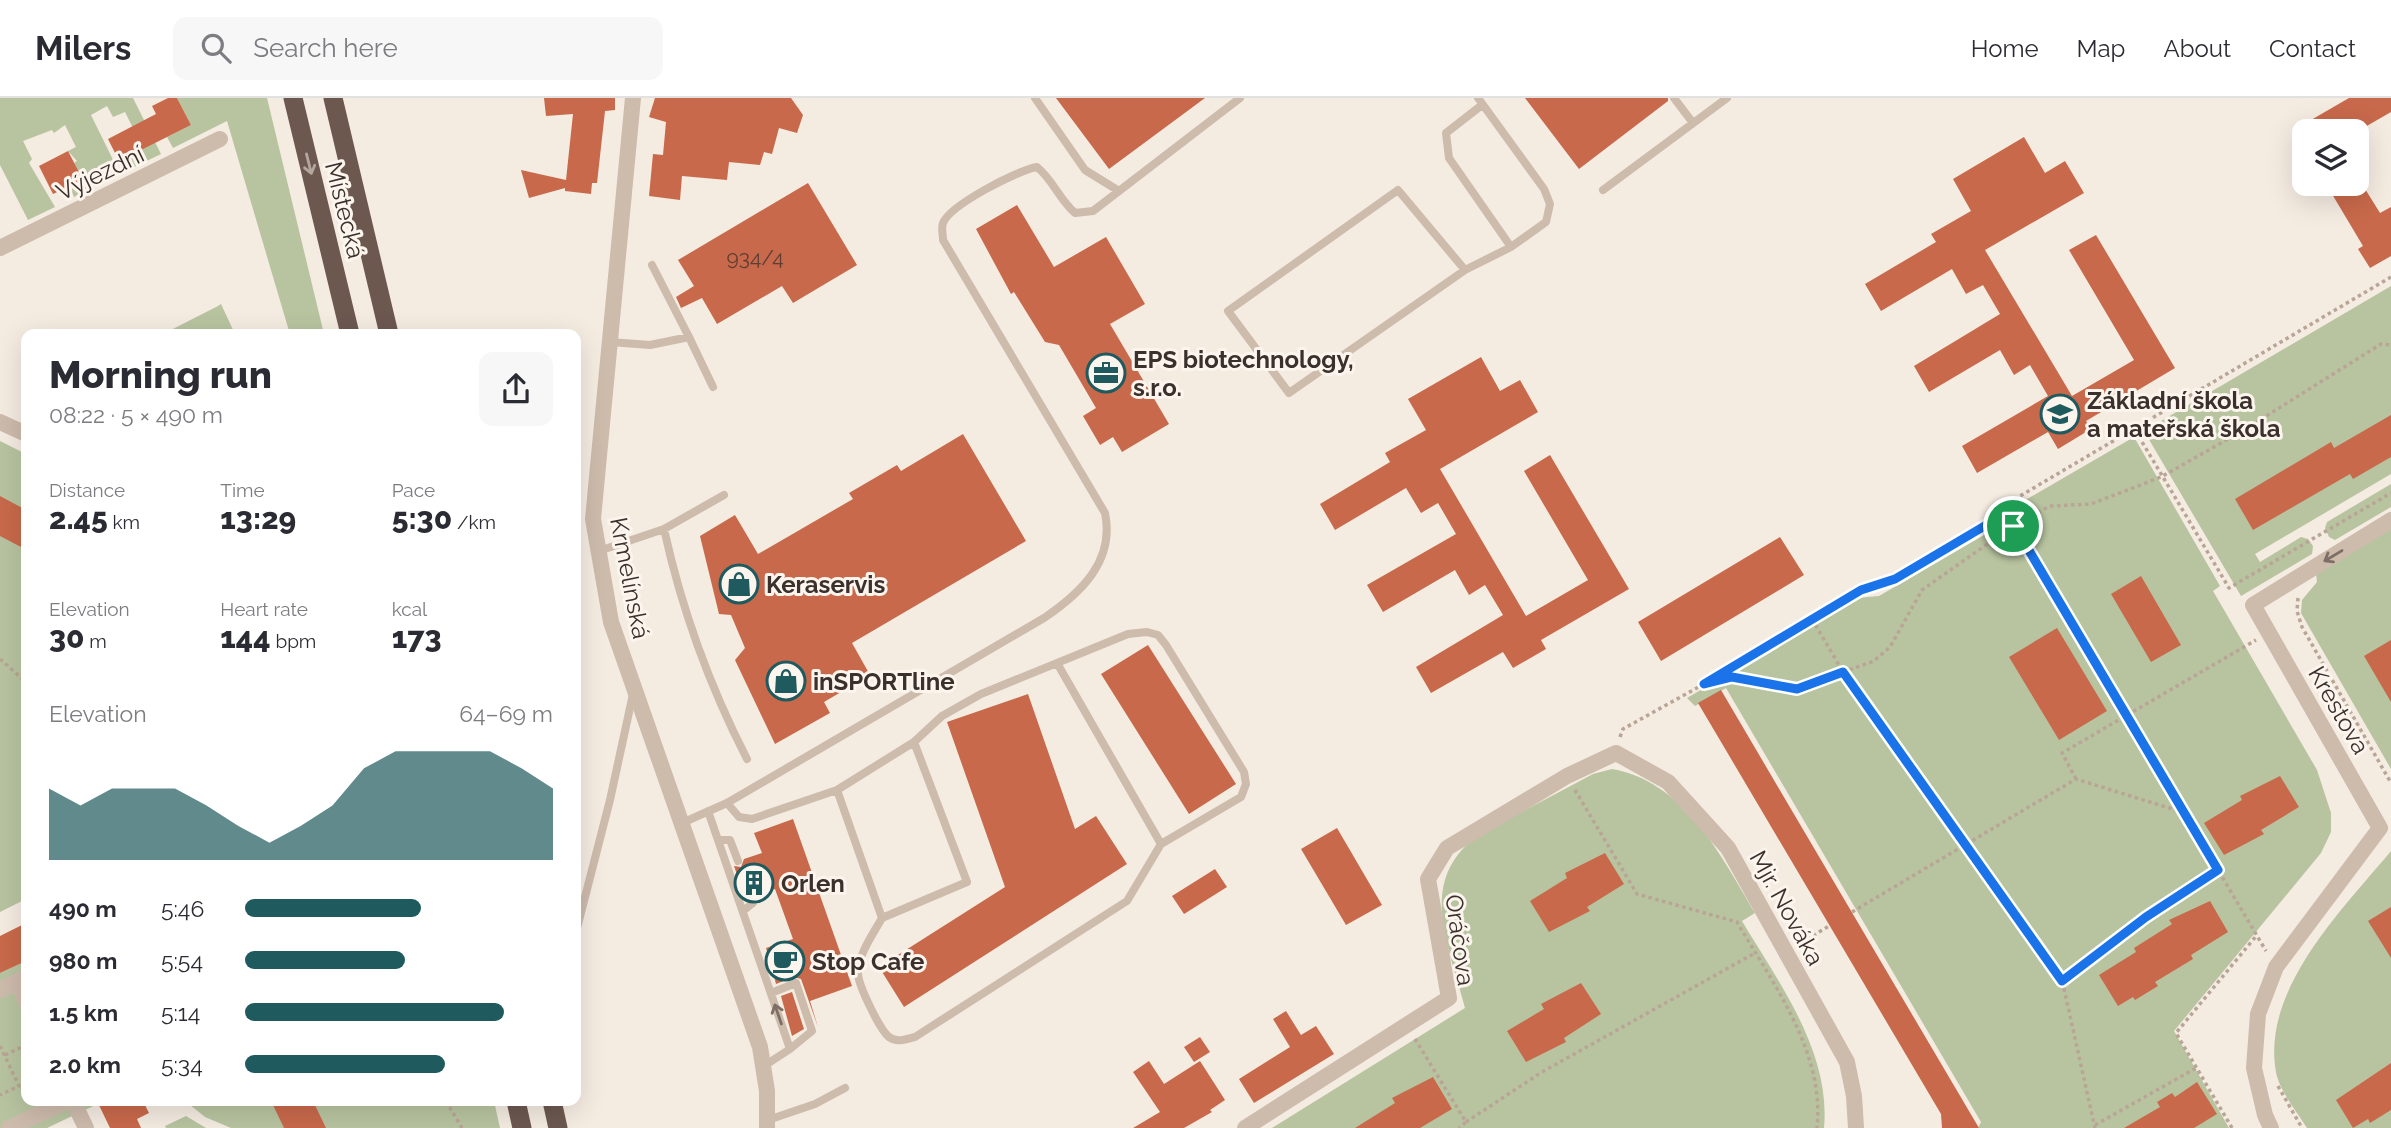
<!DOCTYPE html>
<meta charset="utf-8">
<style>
:root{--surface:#fff;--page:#f7f7f7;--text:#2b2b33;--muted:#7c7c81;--line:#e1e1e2;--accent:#1f5a5e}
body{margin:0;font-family:Raleway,sans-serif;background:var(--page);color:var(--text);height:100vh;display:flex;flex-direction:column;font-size:26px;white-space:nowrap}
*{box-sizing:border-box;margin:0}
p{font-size:23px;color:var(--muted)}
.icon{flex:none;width:38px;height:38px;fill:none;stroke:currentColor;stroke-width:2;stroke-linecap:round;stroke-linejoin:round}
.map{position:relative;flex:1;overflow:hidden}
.details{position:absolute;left:21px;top:231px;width:560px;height:777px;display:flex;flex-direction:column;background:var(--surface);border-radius:14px;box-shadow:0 7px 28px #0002}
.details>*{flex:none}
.controls{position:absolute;left:2292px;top:21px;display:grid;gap:14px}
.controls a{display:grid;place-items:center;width:77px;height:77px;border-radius:14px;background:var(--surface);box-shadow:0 7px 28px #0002;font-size:35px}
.pin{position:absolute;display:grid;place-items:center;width:60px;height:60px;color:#fff;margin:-30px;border:4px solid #fff;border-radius:50%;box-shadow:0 2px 7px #0007}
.round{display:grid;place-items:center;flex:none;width:74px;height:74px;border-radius:14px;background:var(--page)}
.head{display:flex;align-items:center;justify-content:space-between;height:119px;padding:0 28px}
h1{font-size:38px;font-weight:800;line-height:52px}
.figures{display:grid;grid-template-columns:repeat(3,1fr);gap:10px;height:119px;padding:7px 28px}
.figures div{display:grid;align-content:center}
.figures b{font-size:30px;font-weight:800}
.figures small{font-size:19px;font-weight:400}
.figures p{font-size:19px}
.chart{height:196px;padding:14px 28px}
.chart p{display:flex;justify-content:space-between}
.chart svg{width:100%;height:126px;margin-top:7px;fill:var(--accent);opacity:.7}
ul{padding:0 28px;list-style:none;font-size:23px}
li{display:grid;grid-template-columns:112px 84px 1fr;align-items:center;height:52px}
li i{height:18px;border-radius:9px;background:var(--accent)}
header{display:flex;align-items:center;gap:42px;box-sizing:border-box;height:98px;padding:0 35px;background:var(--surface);border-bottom:2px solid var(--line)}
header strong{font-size:33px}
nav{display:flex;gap:38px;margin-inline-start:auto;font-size:24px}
.search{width:490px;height:63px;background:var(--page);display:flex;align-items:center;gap:18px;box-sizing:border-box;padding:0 24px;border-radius:14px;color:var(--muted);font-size:26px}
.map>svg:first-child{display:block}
.green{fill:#b8c4a0}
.building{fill:#c8694b}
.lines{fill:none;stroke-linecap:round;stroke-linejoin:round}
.path{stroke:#b9a596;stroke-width:3.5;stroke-dasharray:3.5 3.5;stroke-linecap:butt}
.service{stroke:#cdbbac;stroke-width:8}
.minor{stroke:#cdbbac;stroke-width:16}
.trunk{stroke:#6c584f;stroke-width:19}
.oneway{stroke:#b4a69e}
.oneway2{stroke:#7d6f65}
.route-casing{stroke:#fff;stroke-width:14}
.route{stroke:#1a73e8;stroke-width:9}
.labels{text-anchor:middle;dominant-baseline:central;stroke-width:6;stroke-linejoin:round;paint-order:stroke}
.number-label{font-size:21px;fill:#5e3e33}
.street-label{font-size:24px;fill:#3b302b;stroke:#fbf5ee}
.poi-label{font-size:24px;font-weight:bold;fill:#3b302b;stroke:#fbf5ee;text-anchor:start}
</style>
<header>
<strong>Milers</strong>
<div class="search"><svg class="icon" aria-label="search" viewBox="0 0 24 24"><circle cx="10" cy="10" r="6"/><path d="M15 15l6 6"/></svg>Search here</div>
<nav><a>Home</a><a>Map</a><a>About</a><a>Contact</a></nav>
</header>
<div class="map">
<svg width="2391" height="1030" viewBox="0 0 2391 1030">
<rect width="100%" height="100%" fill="#f4ebe1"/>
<!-- green -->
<path class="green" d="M0,0H133L161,56L124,74L119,63L143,50L125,14L113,19L107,8L91,17L120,76L74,99L69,88L82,81L74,65L77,63L68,53L76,49L65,27L54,35L52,32L23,43L32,61L29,65L55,109L28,122L0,67Z
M177,0H267L324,236H284L289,233L227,23L173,50L167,39L191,27Z
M2391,188V376L2255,456L2260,464L2301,439L2308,441L2313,448L2312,456L2241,498L2144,333Z
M221,206L235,236H163L218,208Z
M2134,339L2220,488L2213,493L2317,672L2331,715V734L2321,755L2174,933L2229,1030H1978L1981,1024L1726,590L1695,608L1687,600L1858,500L1879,498L1991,433L2022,404Z
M0,343L26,356V801L0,814Z
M2391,386V409L2335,442L2329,439L2325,430L2327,424Z
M2391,431V671L2301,515L2302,502L2317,484L2316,475Z
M1612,671C1683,683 1721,757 1755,815L1742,823C1779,885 1831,954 1824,1030H1272L1465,910C1449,847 1415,782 1480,736L1593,676Z
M2391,753V1030H2307C2297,1014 2279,992 2276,974C2261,891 2343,811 2391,753Z
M26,863V1003H104L47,1030H0V875Z
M185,1003H494L500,1030H231L205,1019Z
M186,1018L206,1030H166L165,1028Z"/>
<!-- building -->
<path class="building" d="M168,0H177L191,27L119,63L108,41L156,16L152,8Z
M544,0H615V12L605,13L597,85H592L591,96L565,93V90L529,100L521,72L566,82L573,16L546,18Z
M655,0H791L803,17L797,35L779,30L772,56L764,54L760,67L729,64L727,82L682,78L680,102L649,98L653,56L663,57L666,24L649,19Z
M1056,0H1205L1109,71Z
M1525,0H1668V3L1579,71Z
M2349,0H2391V14L2358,33H2292Z
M2024,39L2045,75L2065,63L2084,95L1985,152L2072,298L2134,262L2069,152L2096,137L2175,270L2086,323L2091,331L2058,351L2048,334L1977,375L1962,348L2048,298L2030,267L2014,277L2000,252L1929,294L1914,268L2000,216L1983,187L1966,196L1952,171L1881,213L1865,186L1936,144L1931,136L1971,113L1953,81Z
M68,53L83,82L53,96L39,68Z
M808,85L857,167L793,205L782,188L717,226L702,200L681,210L676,199L694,188L678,162Z
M2326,86H2362L2380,115L2391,109V158L2370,170L2358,151L2363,148Z
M1017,107L1054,169L1106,139L1145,206L1110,226L1169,326L1122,354L1113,339L1100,347L1083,318L1096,310L1059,247L1045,244L1014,194L1011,196L976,131Z
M1481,259L1500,293L1520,282L1538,314L1440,371L1526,518L1588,482L1524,373L1550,357L1629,491L1541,542L1546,551L1513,570L1503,554L1431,595L1416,569L1503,517L1485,487L1469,497L1455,472L1383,514L1367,487L1456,436L1438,405L1421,415L1406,390L1335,432L1320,406L1390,364L1385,355L1426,332L1408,301Z
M2391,317V359L2353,381L2350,376L2253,432L2235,401L2331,344L2334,350Z
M963,336L1026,443L852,545L870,577L824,604L830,615L775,646L735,562L745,550L731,517L719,516L700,438L735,417L758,456L853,401L849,395L897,367L901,373Z
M0,398L26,412V439L21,449L0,438Z
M1780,439L1804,477L1661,563L1638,524Z
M2141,478L2181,547L2151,564L2111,496Z
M2057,530L2107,613L2059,642L2009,559Z
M2391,542V604L2364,558Z
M1148,547L1236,686L1189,716L1101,576Z
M1721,592L1788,706L1979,1030H1942L1941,1016L1698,605Z
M1028,596L1075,731L1096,718L1127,766L904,909L879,869L1005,789L947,624Z
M2280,678L2299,709L2261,732L2264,736L2224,757L2204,725L2242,702L2240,698Z
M793,721L852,888L810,903L818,929L801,881L794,879L776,886L775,882L766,850L793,841L775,791L760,796L749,790L744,796L734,768L741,769L744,761L762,755L754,735Z
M1337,730L1382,807L1346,827L1301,751Z
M1605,755L1624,786L1587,809L1590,813L1549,834L1530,803L1567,780L1565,775Z
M1215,771L1227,789L1184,816L1172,798Z
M2210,803L2228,834L2191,857L2193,861L2155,884L2158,888L2135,902L2133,899L2118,908L2099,877L2136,854L2134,850L2172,826L2169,822Z
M2391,809V860L2368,823Z
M26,825V863L0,875V838Z
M1581,885L1601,916L1564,940L1566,944L1526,964L1507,933L1544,911L1541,906Z
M792,894L804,931L792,938L781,898Z
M1286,913L1301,937L1316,928L1334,956L1254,1005L1239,981L1290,949L1273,921Z
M1200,939L1210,954L1194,964L1184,949Z
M1149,963L1164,986L1200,963L1225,1002L1210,1012L1212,1014L1184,1030H1133L1160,1014L1133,974Z
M2391,965V1012L2370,1025L2368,1021L2353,1030L2336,1002Z
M1433,979L1452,1011L1420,1030H1355L1395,1005L1392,1000Z
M2197,984L2217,1016L2194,1030H2124L2160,1009L2157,1004L2172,995L2175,999Z
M97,1003H143L149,1015L137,1021L141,1030H110Z
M283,1003H313L326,1030H284L273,1007Z"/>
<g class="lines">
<!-- path -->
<path class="path" d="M2135,332L2229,490L2391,395
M2005,412L2266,853
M2298,500L2297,513L2302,529L2391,685
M1812,521L1843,574L2062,882L2095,1030
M0,561L26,584
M1709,583L1861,492L1895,481L1993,423L2020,398L2391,179
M1620,639L1623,631L1704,586L1732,579L1796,591L1874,563L1890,549L1922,492L2013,428L2050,408L2091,406L2161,379L2244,332L2381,246L2391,247
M2076,681L2062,655L2256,542
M1575,692L1637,796L1737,824C1773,886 1825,954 1817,1030
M1852,814L2076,681L2182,714
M1801,845L1829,828
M2063,882L2146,819L2218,772
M1415,941L1466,1024L1459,1030
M0,948L19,988L0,997
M5,957L26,947
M2278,988L2302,1030
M446,1003L462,1030
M1466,1024L1542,974L1755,855
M2095,1027L2196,970
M2232,1030L2176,935L2257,837"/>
<!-- service -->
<path class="service" d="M1035,0L1085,72L1119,93
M1674,0L1693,25
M1482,7L1446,35L1449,60L1511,149
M1603,92L1727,0
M652,167L689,239
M1465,172L1398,92L1228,213L1289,295L1465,172L1511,149L1546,124L1550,106L1544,91L1478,0
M610,244L650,247L689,239L713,289
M664,431C682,513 709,587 747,661
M599,453L664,431L724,397
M837,692L882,820L967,784L914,644
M727,705L739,719L752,721L837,692L914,644L942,618L981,596L1128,536L1147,534L1158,537L1166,547L1244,674L1246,686L1241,699L1161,746L1057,565
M708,713L790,951L764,968
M682,725L727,705L1044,520C1081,495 1115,463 1105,415L943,142C943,136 941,130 943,125C950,107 1018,72 1037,69C1053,82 1059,101 1075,115L1093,113L1240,0
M718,742H730L738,763
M743,813L753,805L750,796
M882,820C873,836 858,857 858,875C858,887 880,932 889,939C897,945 907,941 915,939L1127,803L1161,746
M576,834L610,702L633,596
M771,895L796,885L812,933L790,951
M768,1022L815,1006L845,990"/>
<!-- minor -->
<path class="minor" d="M633,0L593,421L611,524L760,949L767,993V1030
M0,150L220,41
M0,324L26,336
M17,884L26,904
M0,892L26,879
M73,1003L86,1030
M9,1030L67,1003
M1245,1030L1449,900L1428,781L1447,750L1567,678L1616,655L1668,684L1728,750L1847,964L1854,998L1856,1030
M2271,1030L2265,1017L2254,970L2258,916L2276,869L2380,730L2253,507L2391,422"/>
<!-- trunk -->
<path class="trunk" d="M293,0L350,236
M333,0L389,236
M516,1003L522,1030
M552,1003L558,1030"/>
</g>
<!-- one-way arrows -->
<defs><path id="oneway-shaft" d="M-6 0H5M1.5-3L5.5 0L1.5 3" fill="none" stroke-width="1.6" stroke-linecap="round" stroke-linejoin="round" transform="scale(1.75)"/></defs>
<use class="oneway" href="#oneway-shaft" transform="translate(309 66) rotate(76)"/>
<g class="oneway2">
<use href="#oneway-shaft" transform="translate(2333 458) rotate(149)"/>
<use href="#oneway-shaft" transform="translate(778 916) rotate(-109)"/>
</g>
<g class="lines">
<defs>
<path id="route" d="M2005,412L2218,772L2146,819L2062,883L1843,574L1797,591L1732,579L1704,586L1861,492L1895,481L1993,423Z"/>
</defs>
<!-- route casing -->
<use href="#route" class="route-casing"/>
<!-- route -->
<use href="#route" class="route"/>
</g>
<!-- icons -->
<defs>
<symbol id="office-ring" viewBox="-11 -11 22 22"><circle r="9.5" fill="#fbf5ee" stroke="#1f5a5e" stroke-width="1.5"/><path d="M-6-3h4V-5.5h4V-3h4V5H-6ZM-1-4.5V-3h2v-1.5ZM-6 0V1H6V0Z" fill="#1f5a5e"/></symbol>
<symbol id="school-ring" viewBox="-11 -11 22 22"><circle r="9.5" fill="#fbf5ee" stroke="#1f5a5e" stroke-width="1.5"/><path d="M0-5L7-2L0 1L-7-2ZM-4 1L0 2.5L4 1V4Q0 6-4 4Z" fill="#1f5a5e"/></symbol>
<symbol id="shop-ring" viewBox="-11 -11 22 22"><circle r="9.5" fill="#fbf5ee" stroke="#1f5a5e" stroke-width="1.5"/><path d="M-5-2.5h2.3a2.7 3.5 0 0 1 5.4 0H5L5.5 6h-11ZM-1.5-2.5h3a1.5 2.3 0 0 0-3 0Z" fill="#1f5a5e"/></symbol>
<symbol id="building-ring" viewBox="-11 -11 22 22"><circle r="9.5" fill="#fbf5ee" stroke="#1f5a5e" stroke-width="1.5"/><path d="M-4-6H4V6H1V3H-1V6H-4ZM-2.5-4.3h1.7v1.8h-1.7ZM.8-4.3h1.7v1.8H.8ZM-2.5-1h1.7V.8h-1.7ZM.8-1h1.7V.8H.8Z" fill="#1f5a5e"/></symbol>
<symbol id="cafe-ring" viewBox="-11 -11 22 22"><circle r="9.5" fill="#fbf5ee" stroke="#1f5a5e" stroke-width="1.5"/><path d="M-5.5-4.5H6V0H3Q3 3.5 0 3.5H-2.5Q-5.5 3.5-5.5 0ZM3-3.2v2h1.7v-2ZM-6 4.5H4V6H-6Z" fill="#1f5a5e"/></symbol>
</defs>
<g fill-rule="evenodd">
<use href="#office-ring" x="1084" y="253" width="44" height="44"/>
<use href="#school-ring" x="2038" y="294" width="44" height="44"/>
<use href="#shop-ring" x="717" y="464" width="44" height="44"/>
<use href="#shop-ring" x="764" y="561" width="44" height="44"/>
<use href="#building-ring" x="732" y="763" width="44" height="44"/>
<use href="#cafe-ring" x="763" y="841" width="44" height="44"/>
</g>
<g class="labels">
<!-- number labels -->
<g class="number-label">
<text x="755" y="159">934/4</text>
</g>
<!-- street labels -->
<g class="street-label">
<text transform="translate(100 75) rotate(-26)">Výjezdní</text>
<text transform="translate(345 112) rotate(76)">Místecká</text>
<text transform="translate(630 480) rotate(79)">Krmelínská</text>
<text transform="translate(2339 612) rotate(60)">Krestova</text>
<text transform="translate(1787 810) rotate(61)">Mjr. Nováka</text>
<text transform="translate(1460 842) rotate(82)">Oráčova</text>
</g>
<!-- poi labels -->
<g class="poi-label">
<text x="1133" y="261">EPS biotechnology,<tspan x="1133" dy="28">s.r.o.</tspan></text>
<text x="2087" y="302">Základní škola<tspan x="2087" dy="28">a mateřská škola</tspan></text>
<text x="766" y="486">Keraservis</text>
<text x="813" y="583">inSPORTline</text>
<text x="781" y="785">Orlen</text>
<text x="812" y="863">Stop Cafe</text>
</g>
</g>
</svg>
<div class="controls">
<a><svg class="icon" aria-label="layers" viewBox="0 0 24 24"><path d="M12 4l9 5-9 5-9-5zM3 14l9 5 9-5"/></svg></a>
</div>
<div class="pin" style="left:2013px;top:428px;background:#1e9e55"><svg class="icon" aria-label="arrive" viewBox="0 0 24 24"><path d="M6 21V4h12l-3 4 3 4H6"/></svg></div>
<section class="details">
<div class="head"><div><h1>Morning run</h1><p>08:22 · 5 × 490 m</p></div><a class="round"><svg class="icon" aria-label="share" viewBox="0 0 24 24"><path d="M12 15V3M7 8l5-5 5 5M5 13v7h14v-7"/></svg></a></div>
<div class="figures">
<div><p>Distance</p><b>2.45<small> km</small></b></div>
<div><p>Time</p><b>13:29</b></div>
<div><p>Pace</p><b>5:30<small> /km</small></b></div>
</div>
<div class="figures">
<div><p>Elevation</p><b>30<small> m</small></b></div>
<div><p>Heart rate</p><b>144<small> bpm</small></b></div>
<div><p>kcal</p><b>173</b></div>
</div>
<div class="chart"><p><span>Elevation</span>64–69 m</p>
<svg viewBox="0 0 160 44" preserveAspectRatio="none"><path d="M0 44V19L10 25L20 19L30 19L40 19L50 25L60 32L70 38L80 32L90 25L100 12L110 6L120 6L130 6L140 6L150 12L160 19V44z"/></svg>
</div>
<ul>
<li><b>490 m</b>5:46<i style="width:57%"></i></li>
<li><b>980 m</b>5:54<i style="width:52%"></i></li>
<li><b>1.5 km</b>5:14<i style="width:84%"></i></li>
<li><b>2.0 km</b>5:34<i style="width:65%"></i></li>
</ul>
</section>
</div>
